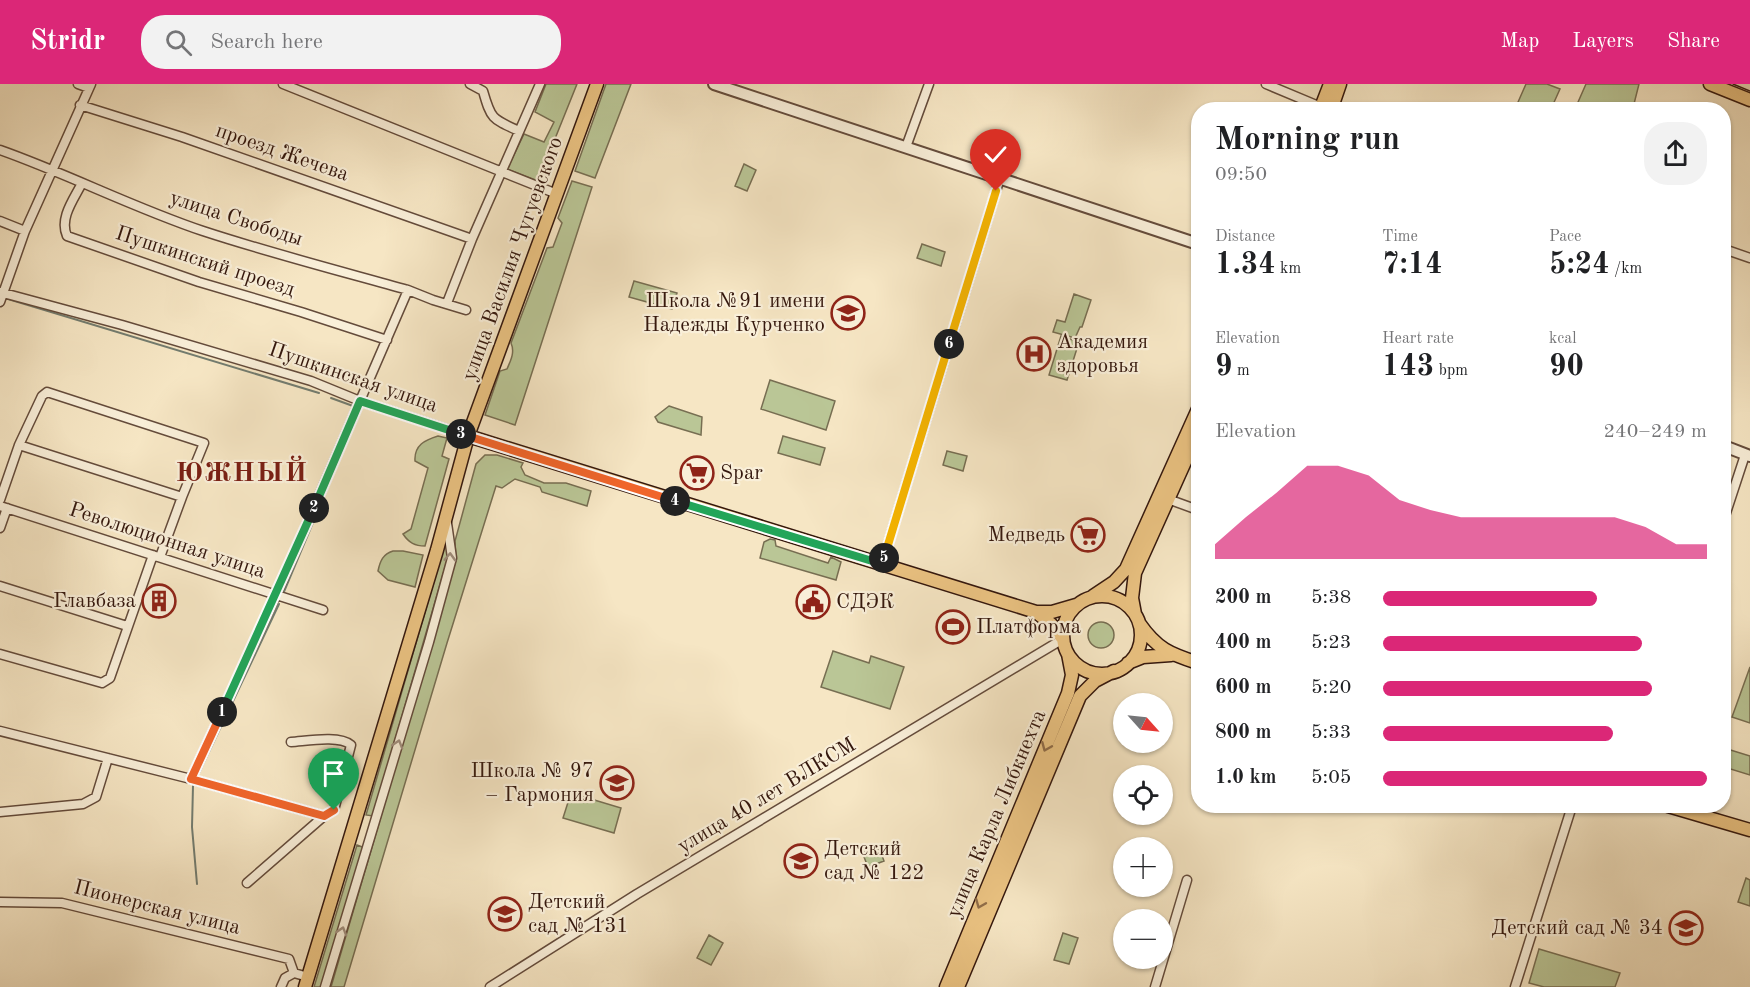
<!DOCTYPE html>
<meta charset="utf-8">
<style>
:root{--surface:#fff;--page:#f2f2f2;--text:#202124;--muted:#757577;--accent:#db2777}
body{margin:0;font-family:"Old Standard TT",serif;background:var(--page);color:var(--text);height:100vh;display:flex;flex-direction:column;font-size:22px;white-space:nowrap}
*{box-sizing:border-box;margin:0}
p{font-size:20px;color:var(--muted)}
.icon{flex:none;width:33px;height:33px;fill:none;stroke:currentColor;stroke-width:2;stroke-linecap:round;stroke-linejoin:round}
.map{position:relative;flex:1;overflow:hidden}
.sheet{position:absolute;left:1191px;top:18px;width:540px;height:711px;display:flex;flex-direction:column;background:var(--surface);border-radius:24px;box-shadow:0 2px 4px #0004}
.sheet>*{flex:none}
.needle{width:39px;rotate:117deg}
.tools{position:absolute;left:1113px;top:609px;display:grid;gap:12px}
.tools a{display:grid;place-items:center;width:60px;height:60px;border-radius:50%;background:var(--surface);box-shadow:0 2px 4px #0004;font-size:30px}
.pin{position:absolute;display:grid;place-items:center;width:51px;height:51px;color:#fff;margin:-62px -26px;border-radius:50% 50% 50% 0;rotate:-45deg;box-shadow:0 0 6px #0007}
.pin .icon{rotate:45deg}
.km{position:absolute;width:30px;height:30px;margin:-15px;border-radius:50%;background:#222;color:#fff;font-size:16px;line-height:30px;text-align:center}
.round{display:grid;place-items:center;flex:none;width:63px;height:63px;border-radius:24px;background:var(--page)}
.overview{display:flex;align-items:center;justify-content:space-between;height:102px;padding:0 24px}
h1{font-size:33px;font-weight:700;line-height:45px}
.metrics{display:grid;grid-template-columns:repeat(3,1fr);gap:9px;height:102px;padding:6px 24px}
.metrics div{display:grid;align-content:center}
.metrics b{font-size:30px;font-weight:700}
.metrics small{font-size:16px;font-weight:400}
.metrics p{font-size:16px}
.chart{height:168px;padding:12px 24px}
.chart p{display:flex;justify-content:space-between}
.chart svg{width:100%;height:108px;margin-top:6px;fill:var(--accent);opacity:.7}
ul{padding:0 24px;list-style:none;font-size:20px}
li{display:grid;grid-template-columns:96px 72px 1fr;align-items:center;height:45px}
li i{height:15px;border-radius:8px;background:var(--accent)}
header{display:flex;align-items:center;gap:36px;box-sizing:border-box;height:84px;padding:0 30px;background:var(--accent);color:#fff}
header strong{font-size:28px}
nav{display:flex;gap:33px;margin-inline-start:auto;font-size:21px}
.search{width:420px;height:54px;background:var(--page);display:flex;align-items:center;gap:15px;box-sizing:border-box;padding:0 21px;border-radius:24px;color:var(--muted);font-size:22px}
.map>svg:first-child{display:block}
.green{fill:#bac696;stroke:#776e52;stroke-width:1.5}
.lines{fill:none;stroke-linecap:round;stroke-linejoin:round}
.stream{stroke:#737c6f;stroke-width:2}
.minor-casing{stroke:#644b3b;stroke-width:11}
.tertiary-casing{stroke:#644b3b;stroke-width:14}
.primary-casing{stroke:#34170d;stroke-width:15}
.minor{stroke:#f9efd9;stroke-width:8}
.tertiary{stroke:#f9efd9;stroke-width:10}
.primary{stroke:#ebc382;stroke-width:12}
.tram{stroke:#34170d;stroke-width:1.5}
.oneway{stroke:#a08e7d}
.oneway2{stroke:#906d48}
.split-1-casing{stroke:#fff;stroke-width:12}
.split-2-casing{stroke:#fff;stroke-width:12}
.split-3-casing{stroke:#fff;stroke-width:12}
.split-4-casing{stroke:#fff;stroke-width:12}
.split-5-casing{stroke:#fff;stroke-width:12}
.split-6-casing{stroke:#fff;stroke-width:12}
.split-7-casing{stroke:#fff;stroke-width:12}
.split-1{stroke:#f0652b;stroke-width:8}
.split-2{stroke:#22a559;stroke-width:8}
.split-3{stroke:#22a559;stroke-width:8}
.split-4{stroke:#f0652b;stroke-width:8}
.split-5{stroke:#22a559;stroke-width:8}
.split-6{stroke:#f5b400;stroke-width:8}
.split-7{stroke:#f5b400;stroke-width:8}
.labels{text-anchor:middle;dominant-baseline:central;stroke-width:4.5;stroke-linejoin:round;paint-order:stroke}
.street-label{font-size:21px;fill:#34170d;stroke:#f9efd9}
.poi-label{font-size:21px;fill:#34170d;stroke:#f9efd9;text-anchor:start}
.district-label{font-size:27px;font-weight:bold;letter-spacing:1.5px;fill:#7a1f14;stroke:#f9efd9}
</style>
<header>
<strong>Stridr</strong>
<div class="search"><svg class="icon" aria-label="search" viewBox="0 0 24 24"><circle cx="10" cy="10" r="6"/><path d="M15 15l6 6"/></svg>Search here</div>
<nav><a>Map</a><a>Layers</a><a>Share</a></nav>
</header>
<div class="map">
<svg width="1750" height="903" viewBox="0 0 1750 903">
<rect width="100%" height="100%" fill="#f6e6c4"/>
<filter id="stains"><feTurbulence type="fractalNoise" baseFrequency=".00333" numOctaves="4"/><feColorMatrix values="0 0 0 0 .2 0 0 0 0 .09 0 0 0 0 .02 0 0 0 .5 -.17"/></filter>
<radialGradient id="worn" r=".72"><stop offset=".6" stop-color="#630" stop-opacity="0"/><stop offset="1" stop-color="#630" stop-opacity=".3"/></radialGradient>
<!-- green -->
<path class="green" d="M546,0H577L538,97L507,85L524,50L544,58L554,38L535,28Z
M606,0H631L595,94L575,87Z
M1526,0H1547L1560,5L1551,25H1515Z
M1586,0H1639L1634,20L1630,21L1629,25H1575Z
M744,80L756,86L747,107L735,102Z
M572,97L592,103L515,341L485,331L500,287L507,285C511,276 515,268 511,259L547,164L553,163L562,139L558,134Z
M922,160L945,168L941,182L917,174Z
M634,197L677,209L672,225L629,213Z
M1074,210L1091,216L1082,243H1080L1075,254L1053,248L1057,236L1065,238Z
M1061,252L1079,258L1067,296L1049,291Z
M770,296L835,317L826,346L761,325Z
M669,322L702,333L701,351L658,338L655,333Z
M438,352L447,354L442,372L449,375L425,462C415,462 409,459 403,450L411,445L428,384L415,377C414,361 425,356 438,352Z
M783,352L825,364L820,381L778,369Z
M947,367L967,372L963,387L943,381Z
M485,371H497L523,379L521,383L525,391L544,399H566L591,407L587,422L542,408L540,403L515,395L502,404L496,402L447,559L344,903H331L456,476L455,457L476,380Z
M770,455L775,456L776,462L828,479L831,473L841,478L836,496L760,474L764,458Z
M446,456L448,473L373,732L366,731Z
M393,467H403L423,471L415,503L388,496L378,487C380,477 383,470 393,467Z
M1088 551a13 13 0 1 1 26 0a13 13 0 1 1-26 0Z
M833,567L869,579L871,572L904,583L890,625L821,603Z
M1750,583V639L1732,633Z
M1724,664L1750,672V691L1724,683Z
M571,709L621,724L614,749L563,734Z
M357,761L365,764L323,903H314Z
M873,763L880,766L884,777L868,783L862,768Z
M1746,794L1750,796V822L1738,818Z
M1063,849L1078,854L1069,880L1054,876Z
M709,851L723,859L711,881L697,874Z
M1539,865L1620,889L1615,903H1544L1529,899Z"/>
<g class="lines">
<!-- stream -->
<path class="stream" d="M8,215L319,309
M331,314L353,322
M283,510L354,341
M199,689L279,520
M193,702L192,743L197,800"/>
<defs>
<path id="minor" d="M78,0L89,4
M283,0L557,110
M470,0L483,7C491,35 492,35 519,47
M1266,0L1321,23
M80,21L182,53L472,155
M1333,21L1347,26
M906,63L929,0
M0,66C68,90 134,124 203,147C270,169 340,187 408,206L433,216L466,226
M82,99C74,115 59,134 67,152L199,198L301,228L387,256
M0,137L25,147
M1724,165L1750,174
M0,208L122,241L311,297L360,317L468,352
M0,218L25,147L91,0
M447,219L472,155L540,0
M19,361L182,413
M1165,414L1198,426
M0,416L19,361L42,312L47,308L204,359L182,413L160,473
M0,422L323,526
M1724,435L1745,371
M0,444L7,424
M882,480L1000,94
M0,502L127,542
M0,570L102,599L110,594L153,471
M0,647L191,695L324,732
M191,695L276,511L408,206
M0,728L83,720L96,713L108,674
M247,799L324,732L334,726L351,661C339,651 307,657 291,658
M0,818L62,819L289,875L294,889
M281,903L285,894L294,889L308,893
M325,903L429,558L452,474L447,439
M490,903L637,810L1063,555
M1155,903L1187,796
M1515,903L1572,722"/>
<path id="tertiary" d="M714,0L1198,160
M1724,362L1750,372"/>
<path id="primary" d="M1710,0L1750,16
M1320,26L1330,0
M1331,26L1340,0
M468,352L1036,528H1052L1076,521
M1093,512L1114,498L1126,485L1198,325
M1063 551a39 39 0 1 1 78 0a39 39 0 1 1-78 0Z
M1036,528L1051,540L1063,555
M1135,530L1132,514L1135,489L1198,349
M1139,539C1157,565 1170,570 1198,579
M1128,579L1143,573L1171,571
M1668,722L1750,746
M305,903L437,466L468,352L597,0
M946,903L1068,609L1072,591L1068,570
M958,903L1080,612L1095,597L1114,587"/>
</defs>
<!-- minor casing -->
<use href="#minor" class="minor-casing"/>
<!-- tertiary casing -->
<use href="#tertiary" class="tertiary-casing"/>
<!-- primary casing -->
<use href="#primary" class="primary-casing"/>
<!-- minor -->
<use href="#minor" class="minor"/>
<!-- tertiary -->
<use href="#tertiary" class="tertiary"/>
<!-- primary -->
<use href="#primary" class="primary"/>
<!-- tram -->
<path class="tram" d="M1733,0L1750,7"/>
</g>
<!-- one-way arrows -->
<defs><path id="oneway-chevron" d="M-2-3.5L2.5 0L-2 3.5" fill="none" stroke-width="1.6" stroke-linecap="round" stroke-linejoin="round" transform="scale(1.5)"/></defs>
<g class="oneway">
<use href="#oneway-chevron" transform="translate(450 473) rotate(-88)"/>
<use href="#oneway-chevron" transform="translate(398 660) rotate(-73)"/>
<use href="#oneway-chevron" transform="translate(342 847) rotate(-73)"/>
</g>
<g class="oneway2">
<use href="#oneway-chevron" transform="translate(1046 663) rotate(113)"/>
<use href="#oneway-chevron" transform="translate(980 820) rotate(112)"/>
</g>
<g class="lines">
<defs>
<path id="split-1" d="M222,628L191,695L324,732L334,726"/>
<path id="split-2" d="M222,628L314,424"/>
<path id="split-3" d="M314,424L360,317L461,350"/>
<path id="split-4" d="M461,350L675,417"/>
<path id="split-5" d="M675,417L882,480L884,474"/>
<path id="split-6" d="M884,474L949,260"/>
<path id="split-7" d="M949,260L996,107"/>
</defs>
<!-- split-1 casing -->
<use href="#split-1" class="split-1-casing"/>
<!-- split-2 casing -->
<use href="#split-2" class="split-2-casing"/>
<!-- split-3 casing -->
<use href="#split-3" class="split-3-casing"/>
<!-- split-4 casing -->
<use href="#split-4" class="split-4-casing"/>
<!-- split-5 casing -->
<use href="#split-5" class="split-5-casing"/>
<!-- split-6 casing -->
<use href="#split-6" class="split-6-casing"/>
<!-- split-7 casing -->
<use href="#split-7" class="split-7-casing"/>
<!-- split-1 -->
<use href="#split-1" class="split-1"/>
<!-- split-2 -->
<use href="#split-2" class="split-2"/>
<!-- split-3 -->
<use href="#split-3" class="split-3"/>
<!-- split-4 -->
<use href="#split-4" class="split-4"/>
<!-- split-5 -->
<use href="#split-5" class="split-5"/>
<!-- split-6 -->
<use href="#split-6" class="split-6"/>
<!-- split-7 -->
<use href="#split-7" class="split-7"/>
</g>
<!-- icons -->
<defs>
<symbol id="school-ring" viewBox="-11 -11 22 22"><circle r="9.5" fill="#f9efd9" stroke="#8f2418" stroke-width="1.5"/><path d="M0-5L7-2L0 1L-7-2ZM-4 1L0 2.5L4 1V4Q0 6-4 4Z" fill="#8f2418"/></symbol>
<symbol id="hospital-ring" viewBox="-11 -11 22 22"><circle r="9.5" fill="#f9efd9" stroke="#8f2418" stroke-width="1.5"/><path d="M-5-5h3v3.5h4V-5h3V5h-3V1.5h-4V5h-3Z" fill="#8f2418"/></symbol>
<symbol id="supermarket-ring" viewBox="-11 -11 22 22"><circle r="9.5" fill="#f9efd9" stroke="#8f2418" stroke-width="1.5"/><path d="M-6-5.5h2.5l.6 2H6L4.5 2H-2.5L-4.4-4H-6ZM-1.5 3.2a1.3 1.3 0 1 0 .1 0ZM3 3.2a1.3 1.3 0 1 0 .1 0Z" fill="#8f2418"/></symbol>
<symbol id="building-ring" viewBox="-11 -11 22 22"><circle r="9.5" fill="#f9efd9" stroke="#8f2418" stroke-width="1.5"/><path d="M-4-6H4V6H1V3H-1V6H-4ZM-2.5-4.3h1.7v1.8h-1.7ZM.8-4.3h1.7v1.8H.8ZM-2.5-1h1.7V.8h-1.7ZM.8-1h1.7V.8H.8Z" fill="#8f2418"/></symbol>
<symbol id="civic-ring" viewBox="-11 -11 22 22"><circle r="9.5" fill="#f9efd9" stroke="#8f2418" stroke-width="1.5"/><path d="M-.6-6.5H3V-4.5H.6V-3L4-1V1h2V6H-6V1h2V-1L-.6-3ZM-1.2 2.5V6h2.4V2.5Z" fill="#8f2418"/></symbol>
<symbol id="stadium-ring" viewBox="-11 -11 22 22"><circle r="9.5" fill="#f9efd9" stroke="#8f2418" stroke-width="1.5"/><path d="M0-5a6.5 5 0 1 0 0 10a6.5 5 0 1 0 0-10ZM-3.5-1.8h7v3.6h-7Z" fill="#8f2418"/></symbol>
</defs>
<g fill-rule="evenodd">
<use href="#school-ring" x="829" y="210" width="38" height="38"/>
<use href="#hospital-ring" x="1015" y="251" width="38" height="38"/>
<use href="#supermarket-ring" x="678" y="370" width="38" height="38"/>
<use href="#supermarket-ring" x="1069" y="432" width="38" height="38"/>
<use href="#building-ring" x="140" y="498" width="38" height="38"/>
<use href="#civic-ring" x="794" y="499" width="38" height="38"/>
<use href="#stadium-ring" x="934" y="524" width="38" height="38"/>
<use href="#school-ring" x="598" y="680" width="38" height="38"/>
<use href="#school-ring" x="782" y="758" width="38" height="38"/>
<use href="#school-ring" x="486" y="811" width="38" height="38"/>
<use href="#school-ring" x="1667" y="825" width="38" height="38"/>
</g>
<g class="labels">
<!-- street labels -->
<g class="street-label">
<text transform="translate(282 69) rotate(19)">проезд Жечева</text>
<text transform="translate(236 135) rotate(18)">улица Свободы</text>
<text transform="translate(513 175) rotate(-70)">улица Василия Чугуевского</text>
<text transform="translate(205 178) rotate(18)">Пушкинский проезд</text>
<text transform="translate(353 294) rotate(19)">Пушкинская улица</text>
<text transform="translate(167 457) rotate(18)">Революционная улица</text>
<text transform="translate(767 712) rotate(-31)">улица 40 лет ВЛКСМ</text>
<text transform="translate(997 730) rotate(-67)">улица Карла Либкнехта</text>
<text transform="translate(157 824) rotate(14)">Пионерская улица</text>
</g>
<!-- poi labels -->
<g class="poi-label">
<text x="825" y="217" text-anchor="end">Школа №91 имени<tspan x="825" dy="24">Надежды Курченко</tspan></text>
<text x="1057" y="258">Академия<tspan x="1057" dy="24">здоровья</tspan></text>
<text x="720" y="389">Spar</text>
<text x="1065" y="451" text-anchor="end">Медведь</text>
<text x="136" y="517" text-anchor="end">Главбаза</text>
<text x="836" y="518">СДЭК</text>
<text x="976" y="543">Платформа</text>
<text x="594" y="687" text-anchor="end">Школа № 97<tspan x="594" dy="24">– Гармония</tspan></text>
<text x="824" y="765">Детский<tspan x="824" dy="24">сад № 122</tspan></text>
<text x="528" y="818">Детский<tspan x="528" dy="24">сад № 131</tspan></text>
<text x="1663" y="844" text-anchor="end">Детский сад № 34</text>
</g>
<!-- district labels -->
<g class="district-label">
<text x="242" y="389">ЮЖНЫЙ</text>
</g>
</g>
<rect width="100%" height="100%" filter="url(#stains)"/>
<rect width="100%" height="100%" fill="url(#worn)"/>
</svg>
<div class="tools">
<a><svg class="needle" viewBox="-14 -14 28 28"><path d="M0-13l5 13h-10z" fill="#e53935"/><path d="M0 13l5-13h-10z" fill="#757577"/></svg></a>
<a><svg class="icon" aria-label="locate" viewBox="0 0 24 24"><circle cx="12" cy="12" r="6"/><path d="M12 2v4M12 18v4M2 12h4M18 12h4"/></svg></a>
<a>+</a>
<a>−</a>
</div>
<div class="pin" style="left:334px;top:726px;background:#1e9e55"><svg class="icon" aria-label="arrive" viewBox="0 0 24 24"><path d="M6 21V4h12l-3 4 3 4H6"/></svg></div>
<div class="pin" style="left:996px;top:107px;background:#d93025"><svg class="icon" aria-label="check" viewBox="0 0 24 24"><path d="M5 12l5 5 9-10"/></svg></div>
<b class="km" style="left:222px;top:628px">1</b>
<b class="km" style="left:314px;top:424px">2</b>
<b class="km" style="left:461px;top:350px">3</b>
<b class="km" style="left:675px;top:417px">4</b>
<b class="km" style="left:884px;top:474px">5</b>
<b class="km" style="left:949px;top:260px">6</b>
<section class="sheet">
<div class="overview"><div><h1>Morning run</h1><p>09:50</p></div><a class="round"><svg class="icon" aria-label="share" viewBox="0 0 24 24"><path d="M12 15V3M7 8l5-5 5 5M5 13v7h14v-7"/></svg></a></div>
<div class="metrics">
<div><p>Distance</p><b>1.34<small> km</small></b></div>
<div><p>Time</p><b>7:14</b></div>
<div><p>Pace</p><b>5:24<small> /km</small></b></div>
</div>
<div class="metrics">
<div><p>Elevation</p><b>9<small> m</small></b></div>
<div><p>Heart rate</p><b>143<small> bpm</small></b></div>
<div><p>kcal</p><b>90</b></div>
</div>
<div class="chart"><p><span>Elevation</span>240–249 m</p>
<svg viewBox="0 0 160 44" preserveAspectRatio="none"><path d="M0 44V38L10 27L20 17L30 6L40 6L50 10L60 20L70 24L80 27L90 27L100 27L110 27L120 27L130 27L140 31L150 38L160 38V44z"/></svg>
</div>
<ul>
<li><b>200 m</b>5:38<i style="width:66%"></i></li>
<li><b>400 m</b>5:23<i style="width:80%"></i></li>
<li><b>600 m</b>5:20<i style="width:83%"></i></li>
<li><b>800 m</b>5:33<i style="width:71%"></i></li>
<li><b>1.0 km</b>5:05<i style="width:100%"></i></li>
</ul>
</section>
</div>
